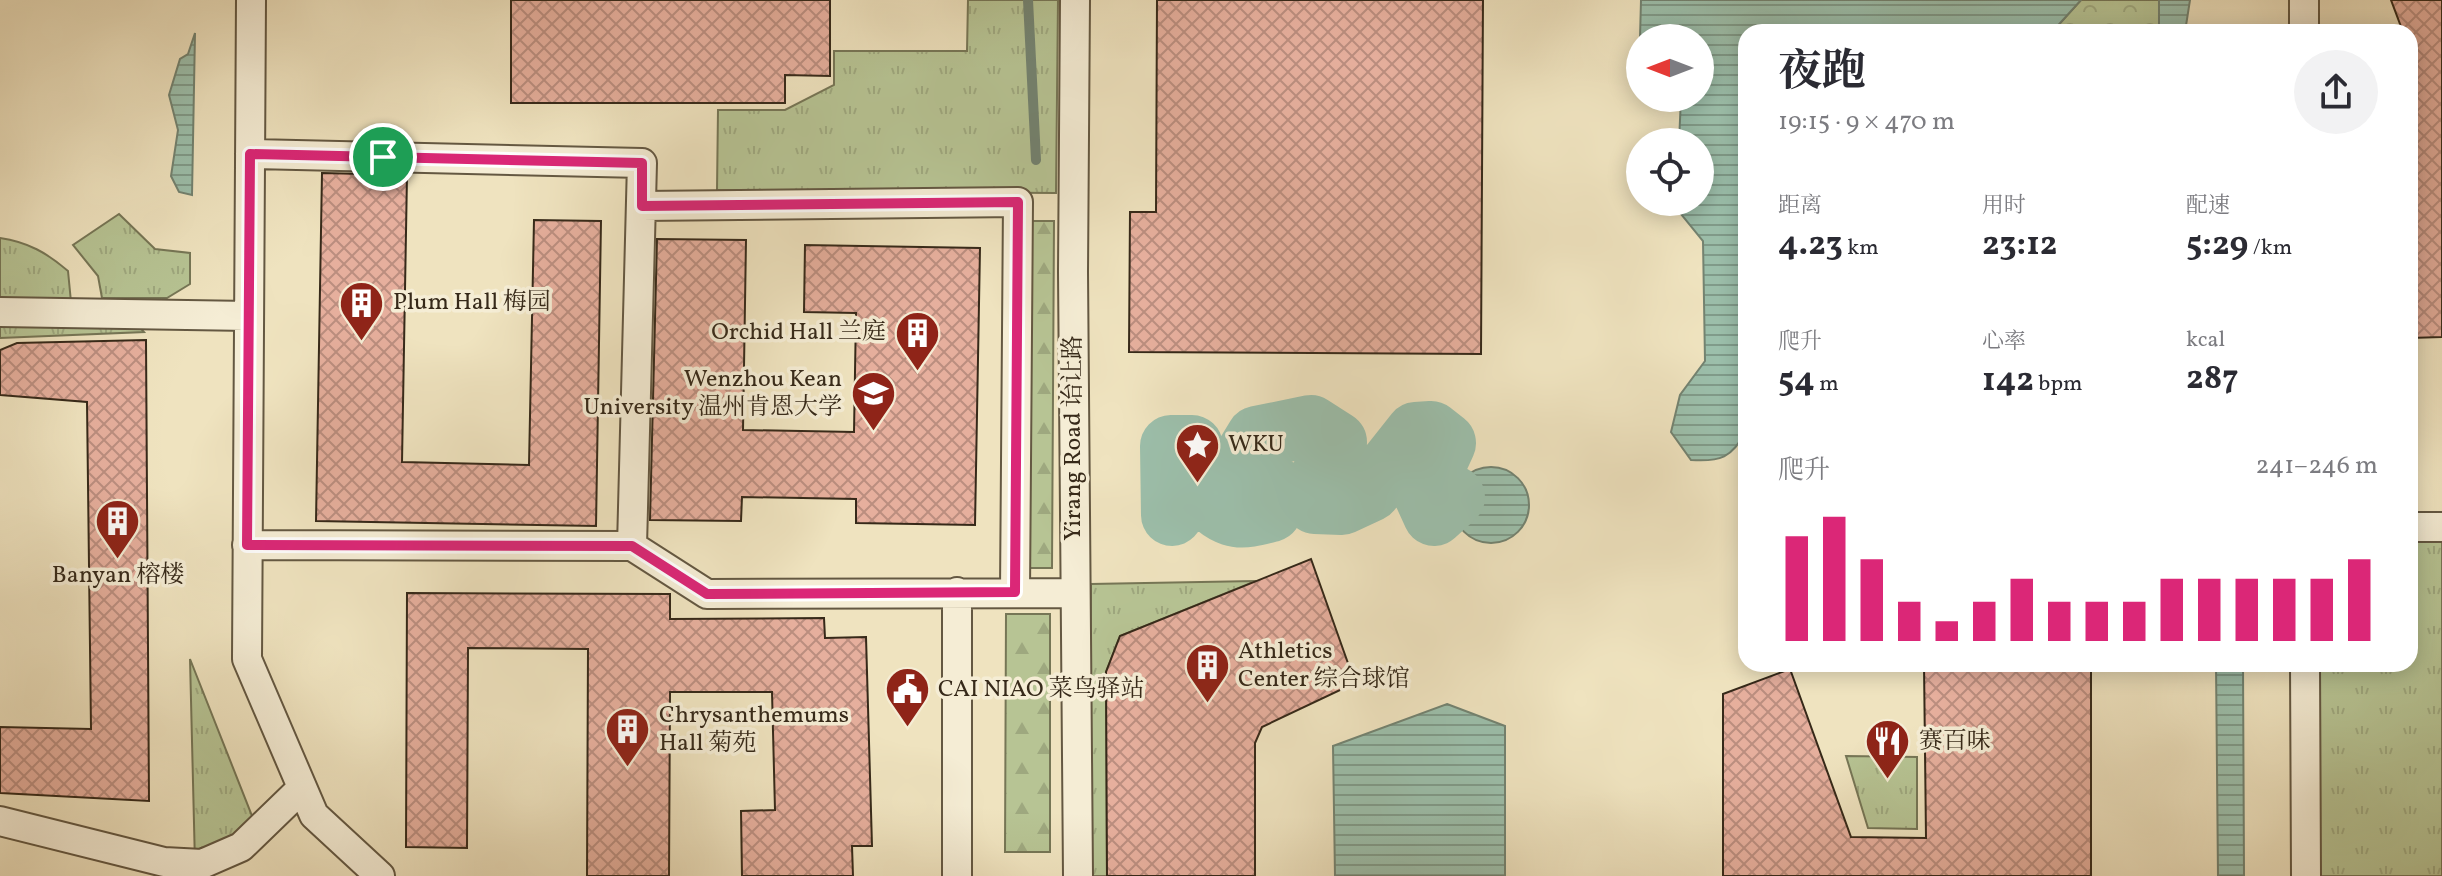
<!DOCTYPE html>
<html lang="zh">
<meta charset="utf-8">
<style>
:root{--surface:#fff;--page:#f2f2f3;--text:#2b2b33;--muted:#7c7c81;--accent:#db2777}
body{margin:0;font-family:Vollkorn,"Noto Serif SC",serif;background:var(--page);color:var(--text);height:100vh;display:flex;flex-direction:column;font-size:30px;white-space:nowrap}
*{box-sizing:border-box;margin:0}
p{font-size:26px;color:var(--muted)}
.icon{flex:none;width:44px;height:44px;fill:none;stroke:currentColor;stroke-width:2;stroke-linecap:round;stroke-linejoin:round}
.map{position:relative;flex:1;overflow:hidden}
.side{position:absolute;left:1738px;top:24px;width:680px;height:648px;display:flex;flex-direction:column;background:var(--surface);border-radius:24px;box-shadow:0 4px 20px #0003}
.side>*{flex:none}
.needle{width:52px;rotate:270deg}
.tools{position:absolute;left:1626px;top:24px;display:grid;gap:16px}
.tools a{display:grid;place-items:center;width:88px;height:88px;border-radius:50%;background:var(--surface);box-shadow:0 4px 20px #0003;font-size:40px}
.pin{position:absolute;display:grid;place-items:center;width:68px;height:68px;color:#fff;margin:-34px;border:4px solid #fff;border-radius:50%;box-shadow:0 2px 8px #0007}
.round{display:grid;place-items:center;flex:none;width:84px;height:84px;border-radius:42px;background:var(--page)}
.headline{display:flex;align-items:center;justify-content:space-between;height:136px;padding:0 40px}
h1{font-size:44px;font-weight:700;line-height:60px}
.stats{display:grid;grid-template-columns:repeat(3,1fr);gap:12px;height:136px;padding:8px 40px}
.stats div{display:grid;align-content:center}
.stats b{font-size:34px;font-weight:700}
.stats small{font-size:22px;font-weight:400}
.stats p{font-size:22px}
.chart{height:224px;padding:16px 40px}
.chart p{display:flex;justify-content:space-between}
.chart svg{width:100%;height:144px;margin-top:8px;stroke:var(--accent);stroke-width:6}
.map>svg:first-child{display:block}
.grass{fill:url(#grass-tufts);stroke:#767656;stroke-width:2}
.forest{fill:url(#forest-firs);stroke:#767656;stroke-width:2}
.park{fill:url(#park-crowns);stroke:#767656;stroke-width:2}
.water{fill:url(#water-rules);stroke:#738371;stroke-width:2}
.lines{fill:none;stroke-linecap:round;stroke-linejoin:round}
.stream{stroke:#738371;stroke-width:10}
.river{stroke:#9cbfab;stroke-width:62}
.building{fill:url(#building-cross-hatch);stroke:#362919;stroke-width:2}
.street-casing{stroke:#645842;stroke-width:32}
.street{stroke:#f5edd5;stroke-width:28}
.route-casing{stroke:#fff;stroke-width:16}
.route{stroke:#db2777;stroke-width:10}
.labels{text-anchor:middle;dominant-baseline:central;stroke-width:7;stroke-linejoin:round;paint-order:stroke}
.poi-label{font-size:24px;fill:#362919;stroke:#f5edd5;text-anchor:start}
.street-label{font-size:24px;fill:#362919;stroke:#f5edd5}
</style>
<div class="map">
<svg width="2442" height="876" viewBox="0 0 2442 876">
<defs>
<pattern id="grass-tufts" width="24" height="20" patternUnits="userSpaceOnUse" patternTransform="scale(2)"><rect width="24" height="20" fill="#b7c494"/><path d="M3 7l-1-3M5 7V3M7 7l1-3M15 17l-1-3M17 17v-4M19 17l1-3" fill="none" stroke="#9ea87f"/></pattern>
<pattern id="forest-firs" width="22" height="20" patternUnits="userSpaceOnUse" patternTransform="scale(2)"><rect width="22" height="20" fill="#b7c494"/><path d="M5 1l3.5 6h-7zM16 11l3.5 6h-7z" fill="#9ea87f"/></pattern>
<pattern id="park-crowns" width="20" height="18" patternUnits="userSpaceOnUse" patternTransform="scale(2)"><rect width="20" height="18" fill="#b7c494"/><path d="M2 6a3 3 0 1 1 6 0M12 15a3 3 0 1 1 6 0" fill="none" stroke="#9ea87f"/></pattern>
<pattern id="water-rules" width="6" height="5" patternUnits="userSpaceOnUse" patternTransform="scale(2)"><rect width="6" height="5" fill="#9cbfab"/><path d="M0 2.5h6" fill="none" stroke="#809b8a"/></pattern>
<pattern id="building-cross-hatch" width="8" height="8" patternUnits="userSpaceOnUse" patternTransform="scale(2)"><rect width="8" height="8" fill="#e6af9d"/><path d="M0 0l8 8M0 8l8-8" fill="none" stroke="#bb8e7f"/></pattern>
</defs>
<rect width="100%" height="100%" fill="#efe3bf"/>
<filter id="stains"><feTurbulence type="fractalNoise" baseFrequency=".0025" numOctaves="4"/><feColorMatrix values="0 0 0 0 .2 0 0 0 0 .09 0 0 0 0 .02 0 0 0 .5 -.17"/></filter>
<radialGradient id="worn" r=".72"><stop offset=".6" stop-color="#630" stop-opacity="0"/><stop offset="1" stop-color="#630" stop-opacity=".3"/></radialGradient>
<!-- grass -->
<path class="grass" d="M968,0H1058L1056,193L717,190L718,110H785L834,85V51H967Z
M119,214L155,249L190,253V284L167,298H102L98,276L73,245Z
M0,238C28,242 47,253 68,271L71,302H0Z
M0,324H137L144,332L0,338Z
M2410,540H2442V876H2319V664H2410Z
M1256,581L1120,636L1106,672L1107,876H1090L1091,584Z
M190,659L258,831L195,864Z
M1846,756L1917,757V829L1868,828Z"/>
<!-- forest -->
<path class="forest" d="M1027,221H1054L1052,568H1026Z
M1006,614H1050V852H1005Z"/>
<!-- park -->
<path class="park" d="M2081,0H2159V32H2052Z"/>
<!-- water -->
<path class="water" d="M1641,0H2081L2052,32H1746V431C1732,458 1720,462 1691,460L1671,432L1680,395L1705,361L1703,241L1676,208V202H1700V142H1679L1681,98H1700V38H1640Z
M2159,0H2190L2185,32H2159Z
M195,33L192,195L179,192L171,176L178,130L169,95L180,59L188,54Z
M1453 505a38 38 0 1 1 76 0a38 38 0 1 1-76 0Z
M2216,664H2243L2244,876H2218Z
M1447,704L1505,726V876H1335L1333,746Z"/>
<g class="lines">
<!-- stream -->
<path class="stream" d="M1028,0L1036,160"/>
<!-- river -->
<path class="river" d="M1172,515L1171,446H1192C1194,472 1205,506 1232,515C1244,519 1260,514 1271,511L1270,483L1259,474L1246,455L1257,437L1311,426L1336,442C1336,475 1324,469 1310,492L1315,503L1342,504L1370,491L1416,433L1431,432L1445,443L1423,491L1434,515L1454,497"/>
</g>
<!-- building -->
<path class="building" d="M511,0H830V76L785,75V103H511Z
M1157,0H1483L1481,354L1129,352L1130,212H1156Z
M2391,0H2442V337L2410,338V32H2403Z
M322,173L407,175L402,462L529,465L534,220L601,221L596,526L316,521Z
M657,239L746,240L743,430L854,432L856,313L804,312L805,245L980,248L975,525L856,523V499L742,497L741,521L650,520Z
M146,340L149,801L0,793V727L91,729L87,402L0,395V350L17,343Z
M1311,559L1355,683L1262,727L1255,743V876H1107L1106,672L1120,636Z
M407,593L670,594V619L824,618L825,638L866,637L872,846H852L853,876H742L741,811L775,810L772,692H670L669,876H587L588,649L468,648L467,848L406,847Z
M1924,664H2091V876H1723V694L1790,669L1851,837L1926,838Z"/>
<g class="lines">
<defs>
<path id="street" d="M251,0L247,659L314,815L380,876
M1075,0L1073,272L1078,876
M2304,0V32
M250,154L642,163L632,546L707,594L1075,593
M642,206L1018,202L1015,592
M0,312L249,316
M2410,527H2442
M247,545L632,546
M957,592V876
M2305,664L2306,876
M0,821L164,862L202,864L241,847L302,788"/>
</defs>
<!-- street casing -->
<use href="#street" class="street-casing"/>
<!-- street -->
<use href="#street" class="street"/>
</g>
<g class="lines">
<defs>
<path id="route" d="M250,154L642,163V206L1018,202L1015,592L707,594L632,546L247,545Z"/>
</defs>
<!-- route casing -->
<use href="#route" class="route-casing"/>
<!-- route -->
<use href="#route" class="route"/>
</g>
<!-- icons -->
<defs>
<symbol id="building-pin" viewBox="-11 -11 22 30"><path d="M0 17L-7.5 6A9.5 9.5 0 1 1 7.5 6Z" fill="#8f2418" stroke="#f5edd5"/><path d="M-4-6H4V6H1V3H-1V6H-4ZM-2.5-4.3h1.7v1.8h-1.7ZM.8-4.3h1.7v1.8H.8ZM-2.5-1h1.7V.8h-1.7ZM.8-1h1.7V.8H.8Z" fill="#fff"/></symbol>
<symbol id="university-pin" viewBox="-11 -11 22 30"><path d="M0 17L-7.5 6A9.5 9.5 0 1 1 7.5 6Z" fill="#8f2418" stroke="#f5edd5"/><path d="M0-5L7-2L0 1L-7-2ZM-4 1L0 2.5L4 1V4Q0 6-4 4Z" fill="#fff"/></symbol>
<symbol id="sight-pin" viewBox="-11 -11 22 30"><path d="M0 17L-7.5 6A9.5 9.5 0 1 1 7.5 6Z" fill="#8f2418" stroke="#f5edd5"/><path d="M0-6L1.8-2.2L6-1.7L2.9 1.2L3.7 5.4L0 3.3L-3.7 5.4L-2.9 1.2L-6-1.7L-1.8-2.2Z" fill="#fff"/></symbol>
<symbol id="civic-pin" viewBox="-11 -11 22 30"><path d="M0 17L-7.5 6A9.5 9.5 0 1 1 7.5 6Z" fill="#8f2418" stroke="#f5edd5"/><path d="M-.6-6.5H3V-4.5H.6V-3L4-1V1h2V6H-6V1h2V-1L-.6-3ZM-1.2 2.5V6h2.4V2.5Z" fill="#fff"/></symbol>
<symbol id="restaurant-pin" viewBox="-11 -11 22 30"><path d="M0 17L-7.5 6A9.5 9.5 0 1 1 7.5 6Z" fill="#8f2418" stroke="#f5edd5"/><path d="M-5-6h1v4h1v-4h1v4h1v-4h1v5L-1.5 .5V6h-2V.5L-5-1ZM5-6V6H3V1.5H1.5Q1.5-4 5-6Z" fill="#fff"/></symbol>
</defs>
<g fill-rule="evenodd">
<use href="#building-pin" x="336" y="278" width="51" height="69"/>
<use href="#building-pin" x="892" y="308" width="51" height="69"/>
<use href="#university-pin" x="848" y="368" width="51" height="69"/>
<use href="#sight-pin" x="1172" y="420" width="51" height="69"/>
<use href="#building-pin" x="92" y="496" width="51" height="69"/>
<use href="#building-pin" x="1182" y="640" width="51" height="69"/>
<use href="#civic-pin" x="882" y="664" width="51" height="69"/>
<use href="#building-pin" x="602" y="704" width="51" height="69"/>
<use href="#restaurant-pin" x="1862" y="716" width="51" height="69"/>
</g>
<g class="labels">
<!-- poi labels -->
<g class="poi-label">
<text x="393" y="303">Plum Hall 梅园</text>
<text x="886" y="333" text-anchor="end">Orchid Hall 兰庭</text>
<text x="842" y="380" text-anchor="end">Wenzhou Kean<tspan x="842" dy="28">University 温州肯恩大学</tspan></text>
<text x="1228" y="445">WKU</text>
<text x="118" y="576" text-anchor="middle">Banyan 榕楼</text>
<text x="1238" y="652">Athletics<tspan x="1238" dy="28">Center 综合球馆</tspan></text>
<text x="938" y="690">CAI NIAO 菜鸟驿站</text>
<text x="659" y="716">Chrysanthemums<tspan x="659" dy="28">Hall 菊苑</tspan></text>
<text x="1919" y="742">赛百味</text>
</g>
<!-- street labels -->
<g class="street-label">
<text transform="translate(1074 438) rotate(-90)">Yirang Road 诒让路</text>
</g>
</g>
<rect width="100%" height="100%" filter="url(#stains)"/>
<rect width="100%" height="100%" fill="url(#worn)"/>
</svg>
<div class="tools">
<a><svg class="needle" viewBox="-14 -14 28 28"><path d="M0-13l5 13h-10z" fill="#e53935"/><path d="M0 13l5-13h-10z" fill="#7c7c81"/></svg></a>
<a><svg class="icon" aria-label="locate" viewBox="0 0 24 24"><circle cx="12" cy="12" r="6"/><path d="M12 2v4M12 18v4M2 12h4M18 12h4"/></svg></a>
</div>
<div class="pin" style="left:383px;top:157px;background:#1e9e55"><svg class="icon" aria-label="arrive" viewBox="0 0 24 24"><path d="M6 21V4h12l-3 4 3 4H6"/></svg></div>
<section class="side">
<div class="headline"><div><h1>夜跑</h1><p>19:15 · 9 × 470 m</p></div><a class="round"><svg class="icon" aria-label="share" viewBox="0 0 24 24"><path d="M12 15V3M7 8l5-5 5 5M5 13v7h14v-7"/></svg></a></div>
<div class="stats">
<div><p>距离</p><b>4.23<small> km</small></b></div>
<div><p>用时</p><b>23:12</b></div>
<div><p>配速</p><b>5:29<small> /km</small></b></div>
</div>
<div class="stats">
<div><p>爬升</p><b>54<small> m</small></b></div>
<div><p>心率</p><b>142<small> bpm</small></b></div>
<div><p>kcal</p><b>287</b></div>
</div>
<div class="chart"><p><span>爬升</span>241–246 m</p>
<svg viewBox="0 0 160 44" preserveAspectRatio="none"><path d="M5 44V12M15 44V6M25 44V19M35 44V32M45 44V38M55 44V32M65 44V25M75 44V32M85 44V32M95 44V32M105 44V25M115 44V25M125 44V25M135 44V25M145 44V25M155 44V19"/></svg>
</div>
</section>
</div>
